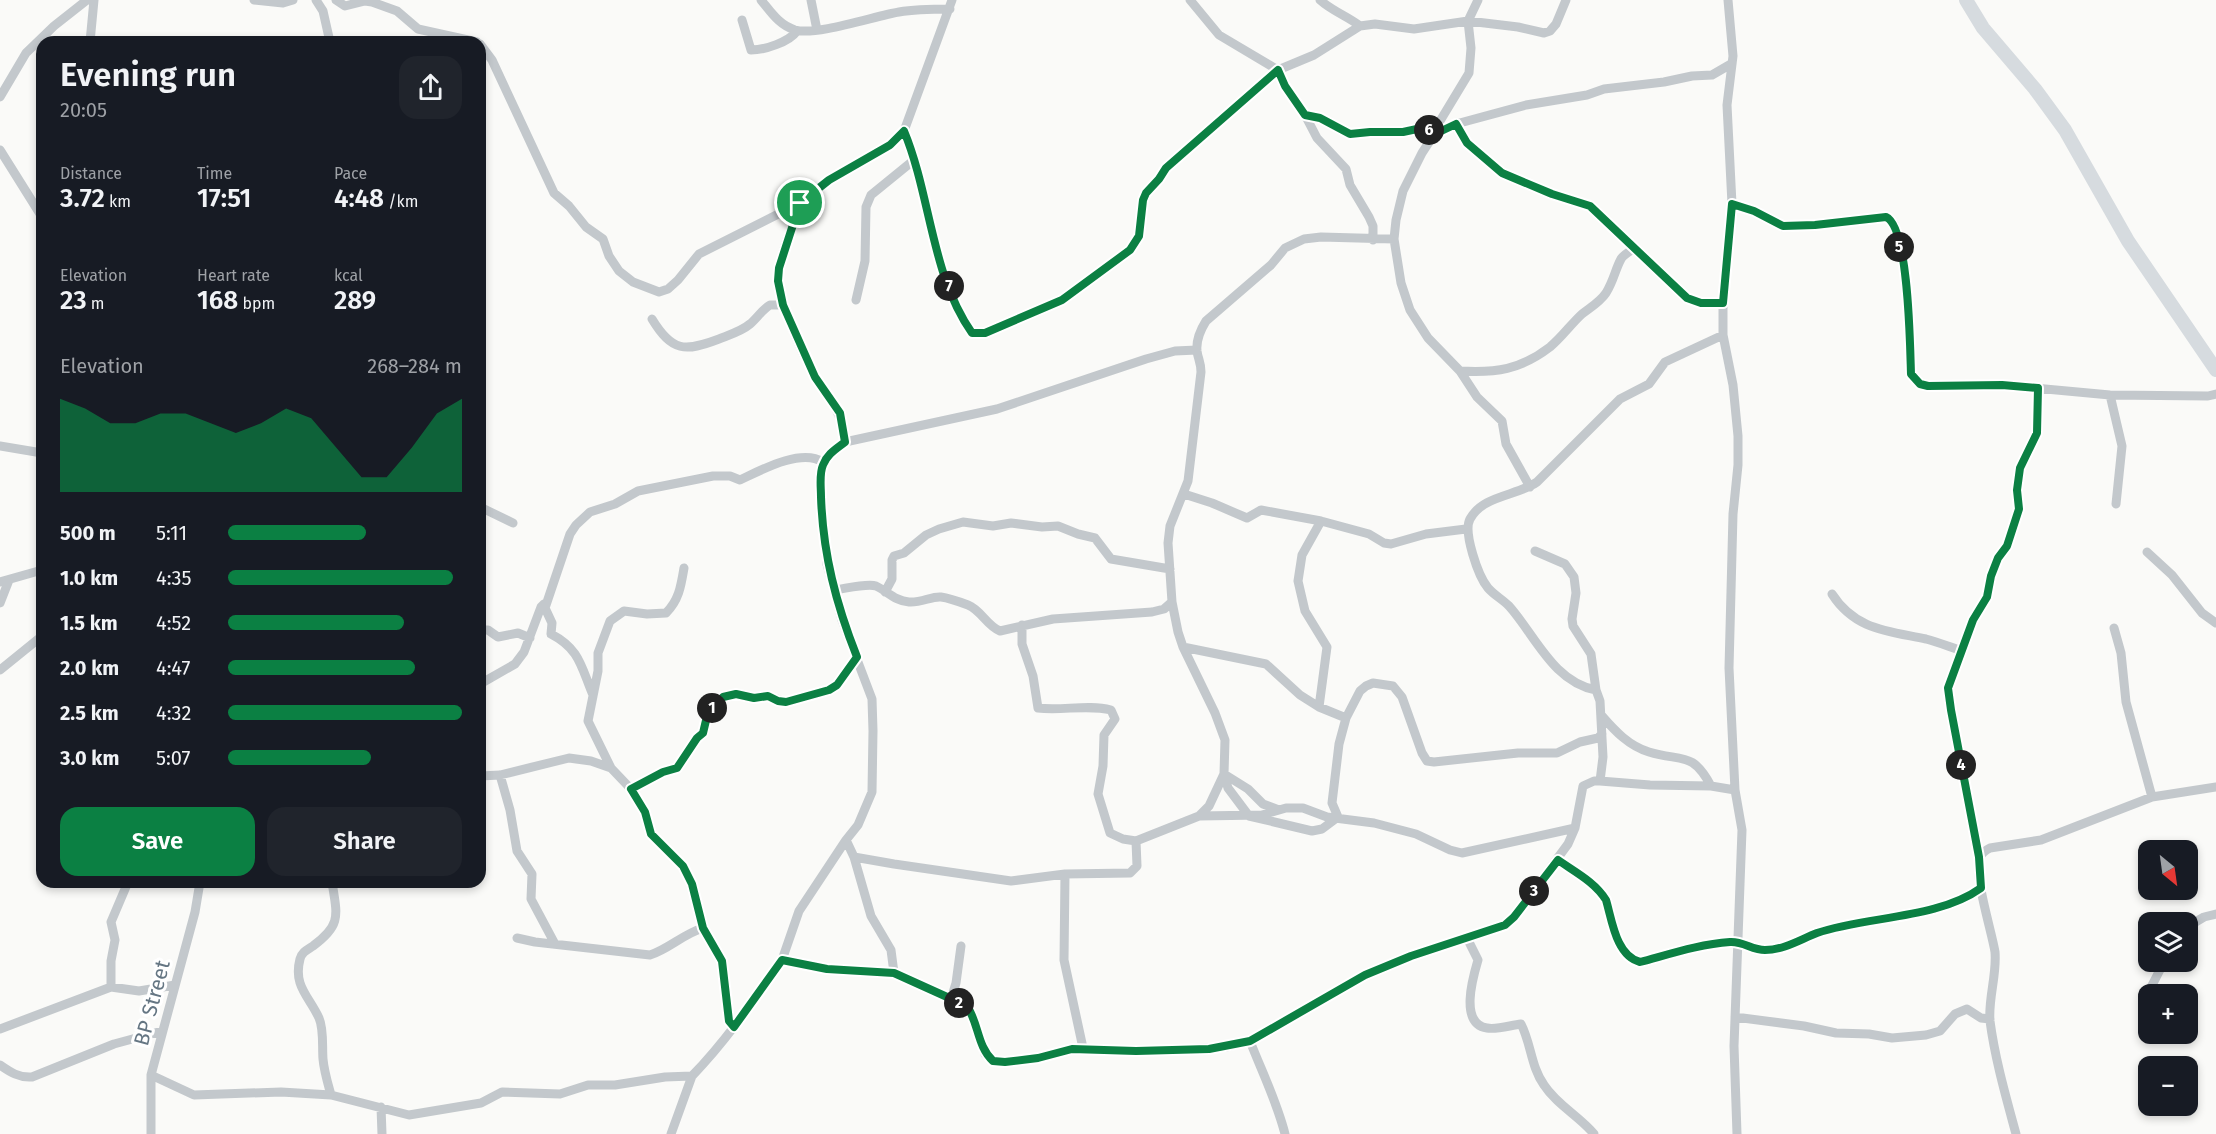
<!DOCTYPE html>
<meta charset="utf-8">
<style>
:root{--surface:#171b24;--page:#20242c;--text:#f1f3f6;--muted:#9ea1a6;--accent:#0b8043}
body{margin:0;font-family:"Fira Sans",sans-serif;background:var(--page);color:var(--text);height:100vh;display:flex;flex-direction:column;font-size:22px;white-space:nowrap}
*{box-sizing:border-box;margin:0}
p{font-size:20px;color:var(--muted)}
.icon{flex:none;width:33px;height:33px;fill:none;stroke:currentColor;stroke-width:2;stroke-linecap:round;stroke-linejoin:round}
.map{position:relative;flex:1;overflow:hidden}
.drawer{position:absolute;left:36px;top:36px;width:450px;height:852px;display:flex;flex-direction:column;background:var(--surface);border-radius:18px;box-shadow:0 3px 9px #0003}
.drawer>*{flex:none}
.needle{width:39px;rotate:151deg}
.controls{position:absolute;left:2138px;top:840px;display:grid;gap:12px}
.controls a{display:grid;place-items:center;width:60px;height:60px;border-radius:12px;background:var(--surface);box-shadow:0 3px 9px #0003;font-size:30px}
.pin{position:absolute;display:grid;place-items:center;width:51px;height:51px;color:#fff;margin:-26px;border:3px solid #fff;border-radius:50%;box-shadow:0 2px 6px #0007}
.km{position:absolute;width:30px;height:30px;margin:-15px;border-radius:50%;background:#222;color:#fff;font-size:16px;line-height:30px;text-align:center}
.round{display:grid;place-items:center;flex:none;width:63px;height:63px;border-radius:18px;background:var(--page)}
.headline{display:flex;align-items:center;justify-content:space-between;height:102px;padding:0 24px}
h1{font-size:33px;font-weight:600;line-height:45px}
.figures{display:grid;grid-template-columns:repeat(3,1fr);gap:9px;height:102px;padding:6px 24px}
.figures div{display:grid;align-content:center}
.figures b{font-size:26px;font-weight:600}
.figures small{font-size:16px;font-weight:400}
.figures p{font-size:16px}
.chart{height:168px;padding:12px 24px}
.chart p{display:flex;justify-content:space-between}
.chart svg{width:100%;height:108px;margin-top:6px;fill:var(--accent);opacity:.7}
.button{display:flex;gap:12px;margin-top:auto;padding:12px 24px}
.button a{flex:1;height:69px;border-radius:18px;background:var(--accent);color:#fff;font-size:24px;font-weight:600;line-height:69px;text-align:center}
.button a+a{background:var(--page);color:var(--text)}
ul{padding:0 24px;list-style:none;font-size:20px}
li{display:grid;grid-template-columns:96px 72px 1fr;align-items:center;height:45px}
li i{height:15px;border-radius:8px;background:var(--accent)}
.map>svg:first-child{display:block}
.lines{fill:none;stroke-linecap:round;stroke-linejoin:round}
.street{stroke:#c3c8cc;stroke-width:9}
.secondary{stroke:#d6dbdf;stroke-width:14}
.route-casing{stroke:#fff;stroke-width:12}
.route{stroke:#0b8043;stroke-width:8}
.labels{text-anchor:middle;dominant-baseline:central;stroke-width:6;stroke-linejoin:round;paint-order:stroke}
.street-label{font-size:21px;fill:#657683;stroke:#fff}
</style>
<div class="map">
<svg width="2216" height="1134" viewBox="0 0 2216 1134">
<rect width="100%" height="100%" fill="#fafaf8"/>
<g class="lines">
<!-- street -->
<path class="street" d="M254,0L283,3L293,0
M316,0L323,11L330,42
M336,0L345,6L365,1L372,2L397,11L418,29L477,42
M761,0C771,12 779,25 795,30C816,36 875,16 899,12C916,9 933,9 950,9
M811,0L817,30
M1190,0L1219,35L1278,70L1285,86L1305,115L1317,138L1346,169L1350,185L1369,217L1373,226V240
M1320,0C1332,11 1347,16 1360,26
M1728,0L1733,56L1727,105L1732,204L1723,303V335L1733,385L1738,436V465L1733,514L1729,668L1735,790L1742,830L1734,1046L1737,1134
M742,20L751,50C765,50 789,42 797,31
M90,42L94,0
M480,44L492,60L554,193L569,206L586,227L603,239L609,256L619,271L633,282L659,292L668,289L678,280L699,254L800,203L829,180L890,145L904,131L952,0
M0,97L26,53L54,26L87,0
M1305,115L1320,118L1350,134L1370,132H1403L1417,129L1429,130L1435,133L1440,121L1469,73L1471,48L1468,21L1478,0
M1456,124L1467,143L1502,173L1552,194L1590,206L1687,299L1700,303H1723
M904,131C931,196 931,275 972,333H985L1062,300L1130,250L1139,236L1143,200L1146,193L1159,179L1166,168L1278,70L1314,55L1360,26L1375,24L1414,29L1468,21L1518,27L1544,33L1550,31L1556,24L1566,0
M0,150L42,217
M800,203C792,227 780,253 778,278C777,299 804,357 815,377C831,405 841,407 845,442
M1732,204L1754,211L1783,227L1815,225L1886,217L1894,224L1907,283L1911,374L1920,384L1928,386L2003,385L2110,395L2208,396L2216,394
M1394,239L1321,237L1304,239L1285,248L1271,265L1206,321C1201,329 1196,341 1197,351C1198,359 1201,362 1201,372L1188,481L1170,526L1168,543L1172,602L1178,632L1183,647L1215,713L1225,740L1224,774L1228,788L1249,816L1312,831L1322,829L1338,817L1332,803L1339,744L1346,718L1360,691L1366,686L1373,683L1393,686L1402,697L1422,753L1427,761L1434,762L1518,753H1557L1580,742L1598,738L1602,734
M856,300L865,261L866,207L871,195L914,160
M652,319C672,352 685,352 719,339C729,335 742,331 750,324C757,318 762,310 770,305H783
M1460,371C1496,373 1520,370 1550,347C1562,337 1571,324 1582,314C1591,307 1600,302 1606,293C1614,280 1615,270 1621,259C1623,255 1630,251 1635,248
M2110,395L2122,446L2116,504
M0,446L42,453
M1530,487L1506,444L1502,421L1477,397L1460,371L1428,338L1410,310L1401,283L1394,239L1396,220L1403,191L1422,153L1435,133L1456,124L1526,105L1587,95L1604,89L1664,82L1692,76L1712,75L1731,64
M1184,494L1212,503L1247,518L1261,510L1321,521L1369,534L1384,543L1391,544L1426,534L1466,529
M480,507L513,523
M1535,551L1565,564L1574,577L1576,593L1572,619L1573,626L1591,654L1596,690L1600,701L1603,757L1600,781
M2147,552L2172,575L2202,613L2216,623
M0,582L42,570
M834,590C844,589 867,583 876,586C887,591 895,601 909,602C921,603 932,596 941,597C949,598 960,602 968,605C981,610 987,626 1000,631L1053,619L1152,612L1164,609L1172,602
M885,592L892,579V560L894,556L904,553L926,535L939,529L963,522L993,526L1011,523L1042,527L1058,526L1078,534L1095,538L1111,559L1170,569
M1832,594C1855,630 1888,631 1926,639C1938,642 1950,647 1962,651
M0,603L9,580
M1022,625V644L1033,676L1038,708C1062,711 1088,704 1111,710L1115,719L1104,735L1103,766L1098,794L1110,833L1123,839L1136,841
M2114,628L2121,653L2126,702L2152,797
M480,630H488L498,637L518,633L530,638
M1183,647L1266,664L1300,695L1319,707L1346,718
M0,670L42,636
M480,684L515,664L524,652L541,607L544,604
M1596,690C1553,682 1535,635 1509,606C1502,599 1494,595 1488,588C1478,576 1463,532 1470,519C1483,495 1517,496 1537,482L1620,399L1649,384L1665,362L1723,335
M593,695C581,667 580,649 551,634L552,623L545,608L570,534L576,525L590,512L615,504L638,491L713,476H730L740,480C761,470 801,448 823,462
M1319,707L1327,647L1305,611L1298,581L1302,555L1321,521
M1602,716C1615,731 1629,746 1649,752C1681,762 1692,750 1711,786
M611,768L588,721L598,671V653L610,621L624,611L647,614L666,613C679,600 681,586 684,568
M500,775L510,810L517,851L532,874L531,899L555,944
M480,776L500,775L569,758L591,761L611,768L631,789L645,812L651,834L683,866L692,884L703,928L722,961L729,1021L734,1027
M631,789L663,772L677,768L697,738L703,733L708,712L723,697L736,695L754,698L768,696L786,702L829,690L837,685L857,657
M1199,816L1209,806L1224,774L1248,789L1263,804L1279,810
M854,857L894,864L1011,881L1065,874L1130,873L1137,866L1136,841L1199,816L1262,815L1286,808H1303L1327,817L1374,823L1416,834L1450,850L1462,853L1575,828
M1979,857L1951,709L1948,688L1973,620L1987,597L1991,576L1997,558L2007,546L2019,509L2017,490L2020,468L2037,433L2038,388
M1558,860L1596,887L1602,893C1615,914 1612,955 1640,962C1670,954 1700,944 1730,942C1743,941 1752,951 1765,950C1784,950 1801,939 1818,933C1867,916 1938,919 1981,888
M1065,874L1064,960L1083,1048
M2187,927L2204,917L2216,914
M517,938L535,942L650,955C669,949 683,934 703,928
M1467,938L1478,960C1473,977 1459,1024 1487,1028C1497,1030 1511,1025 1521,1024C1531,1043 1531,1067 1544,1085C1557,1105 1579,1116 1594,1134
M782,960L799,911L846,840
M894,973L891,950L871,916L854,857L846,840L858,825L872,792L873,731L872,699L842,620L827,564L822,511L821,471L823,462L830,453L845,442L997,409L1146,359L1175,351L1197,350
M111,987V961L115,940L111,922L128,882
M2147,995L2164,962
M951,999L956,983L961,946
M1735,1017L1804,1026L1836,1033L1869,1034L1892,1038L1926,1035L1940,1031L1955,1014L1967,1009L1981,1018L1990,1019
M0,1029L111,987L139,991L175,985
M1250,1041C1262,1072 1277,1102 1285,1134
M0,1065C10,1072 19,1078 32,1077L114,1044L162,1031
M151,1075L194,1095L281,1092L331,1095L409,1115L481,1103L502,1092L560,1094L588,1085H615L665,1077L692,1076C726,1041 754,1000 782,960L827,969L894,973L967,1007L971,1012L985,1054L993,1061L1005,1062L1038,1058L1072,1049L1136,1051L1227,1047L1250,1041L1365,975L1411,956L1505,925L1514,917L1568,844L1575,828L1583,786L1594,781H1600L1650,785L1711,786L1735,790
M331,1095C328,1084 324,1071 323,1059C322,1047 324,1029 319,1018C309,996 293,986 300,959C302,952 307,950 313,946C342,925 337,915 332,882
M381,1107L382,1134
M151,1134V1075L195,912L200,882
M671,1134L692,1076
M2016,1134C2006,1097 1995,1059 1990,1021C1988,999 1997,975 1995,952C1992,932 1973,874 1980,857C1982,853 1986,850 1990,848L2041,840L2152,797L2216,787"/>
<!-- secondary -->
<path class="secondary" d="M1966,0L1983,28L2035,89L2065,130L2128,241L2216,370"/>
</g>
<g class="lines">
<defs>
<path id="route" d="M1278,70L1285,86L1305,115L1320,118L1350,134L1370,132H1403L1417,129L1429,130L1435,134L1456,124L1467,143L1502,173L1552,194L1590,206L1687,298L1701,303H1723L1732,204L1754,211L1783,226L1815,225L1886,217C1909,227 1910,347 1911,374L1920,384L1928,386L2002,385L2038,388L2037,433L2020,468L2017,490L2019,509L2007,546L1998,558L1991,576L1987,597L1973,620L1948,688L1951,710L1979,857L1981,888C1938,919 1867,916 1817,933C1801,939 1784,950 1765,950C1752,950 1743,941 1730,942C1700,944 1670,954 1640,962C1616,956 1612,920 1606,900C1595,882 1575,872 1558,860L1514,917L1505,925L1411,956L1365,975L1250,1041L1209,1049L1136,1051L1072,1049L1038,1058L1005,1062L993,1061C977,1046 979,1024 967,1006L894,973L827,969L782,960L734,1027L729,1021L722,961L703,928L692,884L683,866L651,834L645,812L631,789L663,772L677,768L697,738L703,733L708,712L723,697L736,694L754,698L768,696L778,701L786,702L829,690L837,685L857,657C836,604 823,554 821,497C821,486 819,474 823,465C827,454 836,449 845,442L840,413L815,377L783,305L778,281L779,268L800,203L829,180L890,145L904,131C931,196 931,275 972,333H985L1062,300L1130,250L1139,236L1143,200L1146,193L1159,179L1166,168Z"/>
</defs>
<!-- route casing -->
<use href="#route" class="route-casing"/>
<!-- route -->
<use href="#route" class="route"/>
</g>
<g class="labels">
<!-- street labels -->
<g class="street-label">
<text transform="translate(152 1003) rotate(-75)">BP Street</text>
</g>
</g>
</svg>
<div class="controls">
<a><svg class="needle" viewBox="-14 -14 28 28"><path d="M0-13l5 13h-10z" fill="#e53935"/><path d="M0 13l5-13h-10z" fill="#9ea1a6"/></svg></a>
<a><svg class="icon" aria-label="layers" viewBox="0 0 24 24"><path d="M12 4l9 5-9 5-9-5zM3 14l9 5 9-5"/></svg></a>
<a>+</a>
<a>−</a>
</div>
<div class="pin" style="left:800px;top:203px;background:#1e9e55"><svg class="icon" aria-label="arrive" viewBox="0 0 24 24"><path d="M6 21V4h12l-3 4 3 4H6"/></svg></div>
<b class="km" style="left:712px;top:708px">1</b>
<b class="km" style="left:959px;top:1003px">2</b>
<b class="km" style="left:1534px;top:891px">3</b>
<b class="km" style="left:1961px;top:765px">4</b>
<b class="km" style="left:1899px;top:247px">5</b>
<b class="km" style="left:1429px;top:130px">6</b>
<b class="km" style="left:949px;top:286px">7</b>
<section class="drawer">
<div class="headline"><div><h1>Evening run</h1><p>20:05</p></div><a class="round"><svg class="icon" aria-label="share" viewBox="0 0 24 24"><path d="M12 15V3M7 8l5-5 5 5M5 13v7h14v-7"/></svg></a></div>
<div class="figures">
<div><p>Distance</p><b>3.72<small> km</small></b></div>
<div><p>Time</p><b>17:51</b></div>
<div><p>Pace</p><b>4:48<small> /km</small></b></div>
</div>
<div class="figures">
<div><p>Elevation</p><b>23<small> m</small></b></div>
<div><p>Heart rate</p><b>168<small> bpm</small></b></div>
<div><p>kcal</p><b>289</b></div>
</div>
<div class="chart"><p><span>Elevation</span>268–284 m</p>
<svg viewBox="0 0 160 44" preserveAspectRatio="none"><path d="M0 44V6L10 10L20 16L30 16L40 12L50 12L60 16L70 20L80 16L90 10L100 14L110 26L120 38L130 38L140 26L150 12L160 6V44z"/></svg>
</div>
<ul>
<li><b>500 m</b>5:11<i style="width:59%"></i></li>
<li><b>1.0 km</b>4:35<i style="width:96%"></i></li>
<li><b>1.5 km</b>4:52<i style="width:75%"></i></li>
<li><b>2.0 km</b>4:47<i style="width:80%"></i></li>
<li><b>2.5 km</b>4:32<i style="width:100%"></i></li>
<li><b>3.0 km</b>5:07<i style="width:61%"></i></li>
</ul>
<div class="button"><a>Save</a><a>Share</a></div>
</section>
</div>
